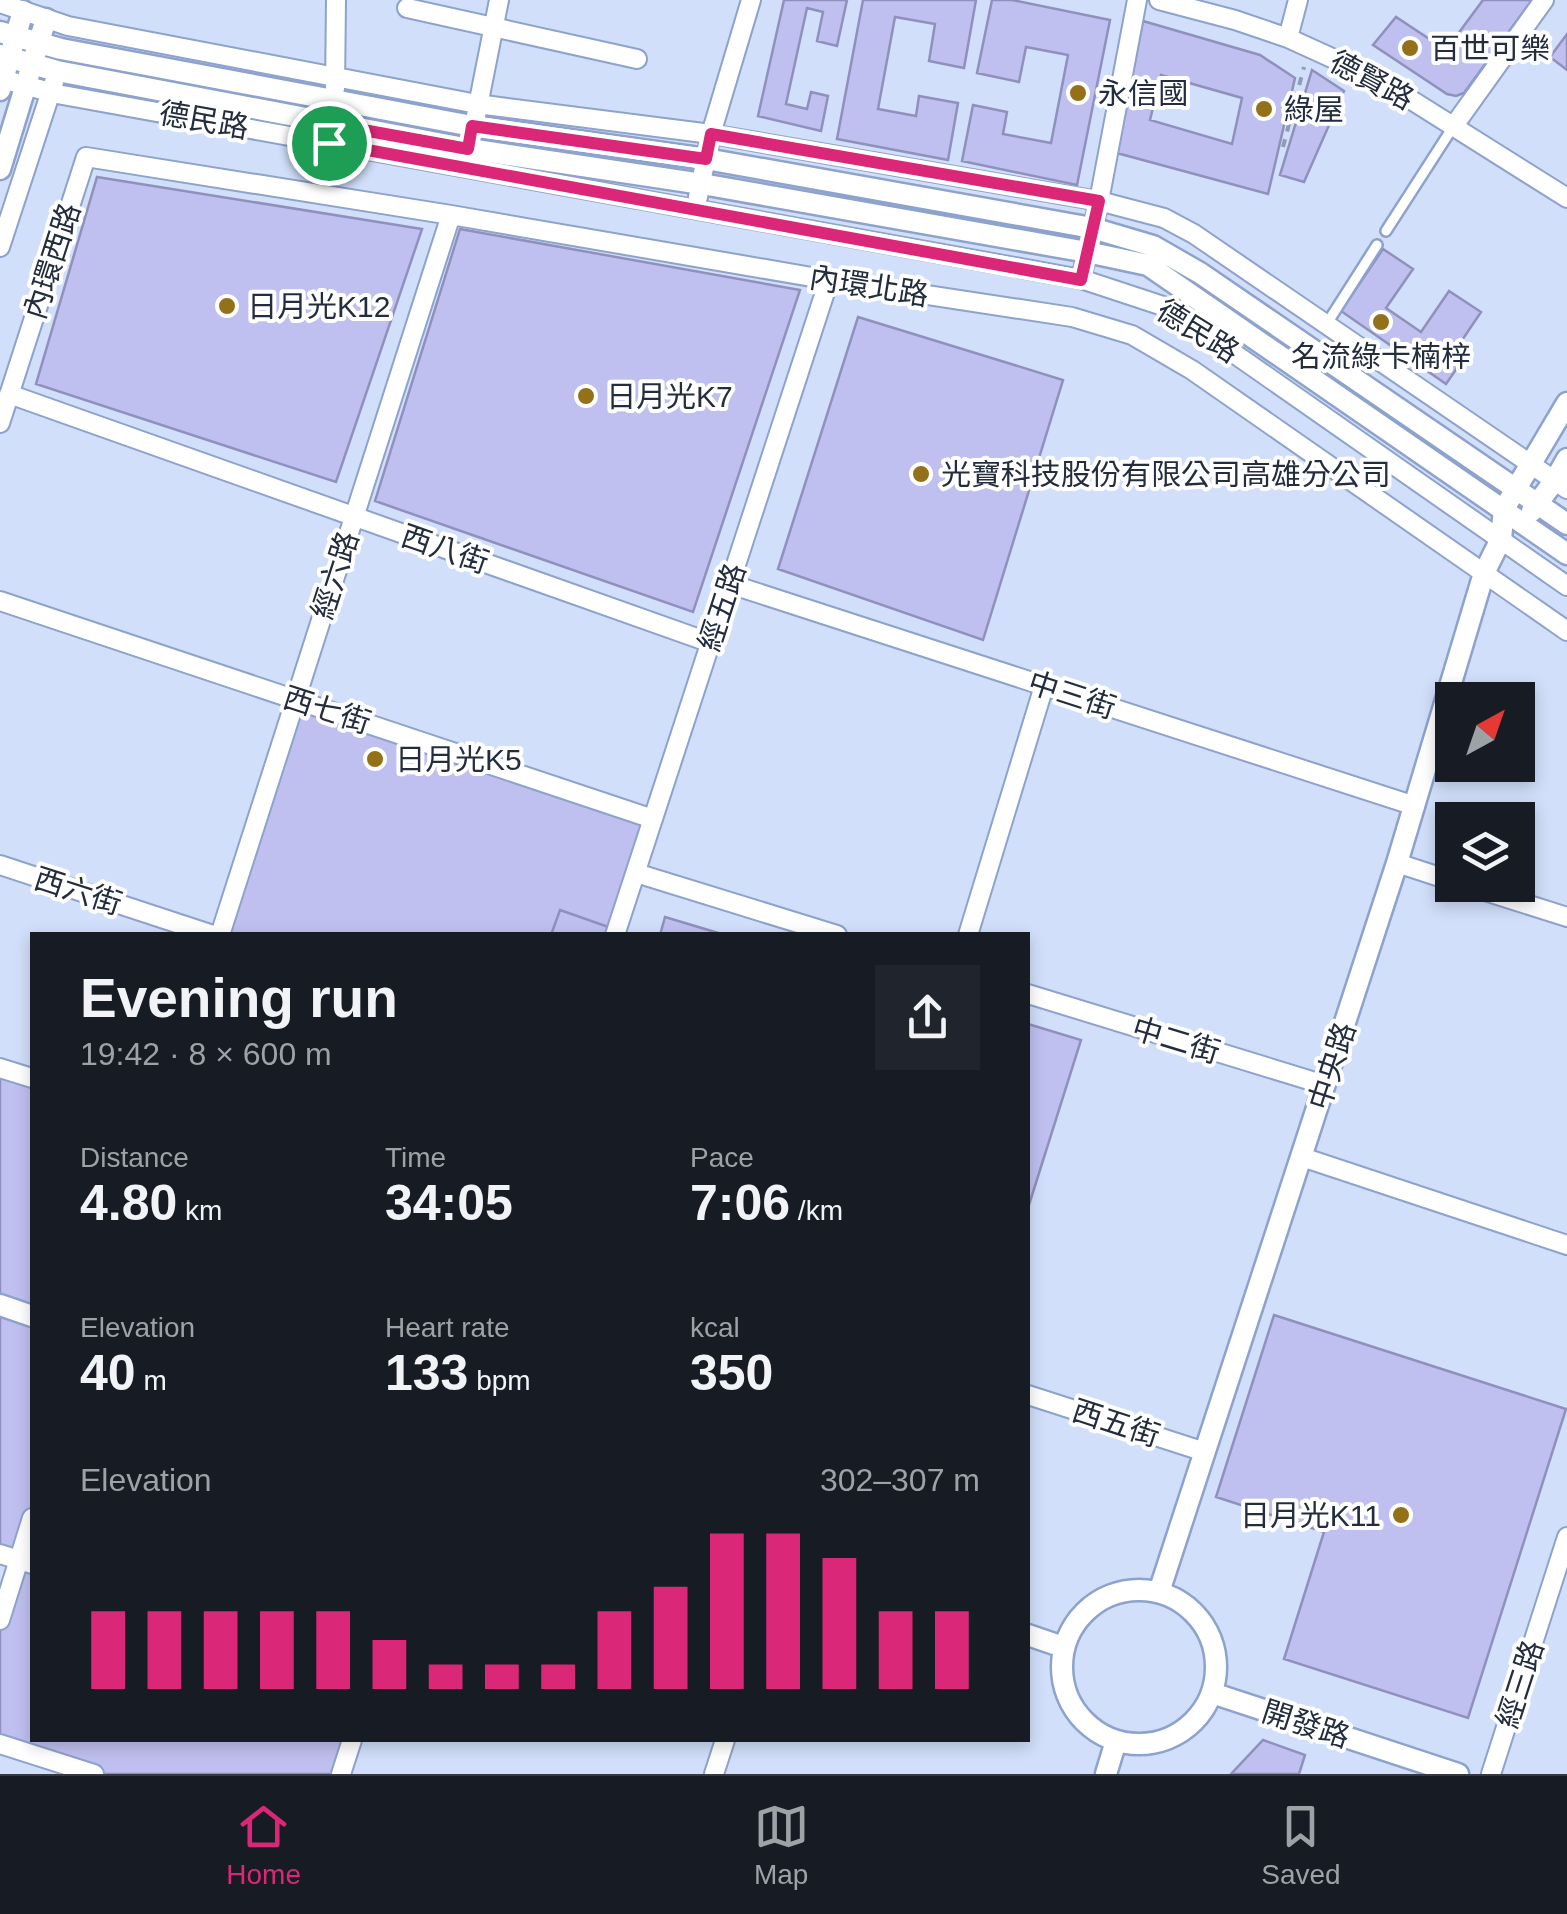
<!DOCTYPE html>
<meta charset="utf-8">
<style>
:root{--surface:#171b24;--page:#20242c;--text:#f1f3f6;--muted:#9ea1a6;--line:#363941;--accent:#db2777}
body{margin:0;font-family:Arial,"Noto Sans TC",sans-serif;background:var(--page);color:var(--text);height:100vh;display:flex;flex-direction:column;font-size:38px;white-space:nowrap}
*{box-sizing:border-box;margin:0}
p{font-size:32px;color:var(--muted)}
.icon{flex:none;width:55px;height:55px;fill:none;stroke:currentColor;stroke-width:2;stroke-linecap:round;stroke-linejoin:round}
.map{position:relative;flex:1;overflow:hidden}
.details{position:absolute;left:30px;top:932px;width:1000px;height:810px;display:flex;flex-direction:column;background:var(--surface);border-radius:0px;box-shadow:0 5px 15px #0003}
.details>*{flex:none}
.needle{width:65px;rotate:40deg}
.fabs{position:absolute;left:1435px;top:682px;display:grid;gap:20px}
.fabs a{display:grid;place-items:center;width:100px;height:100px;border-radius:0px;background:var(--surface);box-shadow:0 5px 15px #0003;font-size:50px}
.pin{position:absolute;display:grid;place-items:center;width:85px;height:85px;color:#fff;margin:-42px;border:5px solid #fff;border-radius:50%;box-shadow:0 2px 10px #0007}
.round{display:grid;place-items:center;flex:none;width:105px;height:105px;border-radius:0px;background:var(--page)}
.headline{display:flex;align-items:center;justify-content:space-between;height:170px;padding:0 50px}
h1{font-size:55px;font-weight:600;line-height:75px}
.metrics{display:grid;grid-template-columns:repeat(3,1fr);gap:15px;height:170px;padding:10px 50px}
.metrics div{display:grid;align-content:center}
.metrics b{font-size:50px;font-weight:600}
.metrics small{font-size:28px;font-weight:400}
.metrics p{font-size:28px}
.chart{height:280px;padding:20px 50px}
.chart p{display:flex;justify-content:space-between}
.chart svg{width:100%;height:180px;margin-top:10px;stroke:var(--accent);stroke-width:6}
.dock{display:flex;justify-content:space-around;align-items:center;height:140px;border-top:2px solid var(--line);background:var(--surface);font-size:28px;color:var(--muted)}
.dock a{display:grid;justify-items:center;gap:5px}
.dock .current{color:var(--accent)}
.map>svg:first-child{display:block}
.building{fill:#c0c0f0;stroke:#9090bd;stroke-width:2.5;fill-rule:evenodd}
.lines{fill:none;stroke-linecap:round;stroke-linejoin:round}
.service-casing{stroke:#8da2cc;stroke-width:14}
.minor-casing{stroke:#8da2cc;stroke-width:22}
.tertiary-casing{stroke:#8da2cc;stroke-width:25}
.path{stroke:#909cb4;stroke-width:4;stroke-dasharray:8 8;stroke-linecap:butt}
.service{stroke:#fff;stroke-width:9}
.minor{stroke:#fff;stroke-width:18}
.tertiary{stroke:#fff;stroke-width:20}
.route-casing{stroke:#fff;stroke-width:20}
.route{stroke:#db2777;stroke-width:12}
.poi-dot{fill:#947018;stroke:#fff;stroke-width:4}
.labels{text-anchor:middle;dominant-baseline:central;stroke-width:8;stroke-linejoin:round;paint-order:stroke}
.poi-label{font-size:30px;fill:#242d3e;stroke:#fff;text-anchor:start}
.street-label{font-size:30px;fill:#242d3e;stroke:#fff}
</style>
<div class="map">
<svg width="1567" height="1774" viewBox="0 0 1567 1774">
<rect width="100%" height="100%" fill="#d1dffa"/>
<!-- building -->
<path class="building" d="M784,0H847L837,46L817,41L823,12L807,8L786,104L807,109L811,92L828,96L821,131L758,116Z
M863,0H976L964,68L929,61L935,24L895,17L878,109L916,116L919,96L958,103L948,160L837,139Z
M992,0H1012L1110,20L1077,185L962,161L973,105L1007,112L1003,134L1051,143L1068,55L1026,47L1019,82L977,73Z
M1483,0H1532L1464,93L1456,96L1447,94L1373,45L1396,17L1446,50Z
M1143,21L1260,55L1295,78L1268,194L1117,153ZM1161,75L1242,98L1232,144L1150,120Z
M1567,34V70L1550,57Z
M1312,70L1344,91L1304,182L1280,175Z
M97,177L422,229L336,482L36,384Z
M460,229L800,290L693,612L375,501Z
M1383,249L1413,269L1386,308L1421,332L1449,291L1481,312L1452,355L1462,361L1446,384L1341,311Z
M858,317L1063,380L983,640L778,569Z
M295,700L653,819L617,930L560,910L551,935H220Z
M560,910L617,930L615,935H551Z
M665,917L725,935H660Z
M1028,1024L1081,1040L1028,1208Z
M0,1068L32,1078V1316L0,1305Z
M0,1305L32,1316V1518L19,1560L0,1554Z
M1274,1315L1566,1409L1468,1718L1284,1659L1324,1532L1216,1497Z
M19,1560L32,1564V1740H352L341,1774H94L0,1744V1620Z
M1263,1740L1305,1755L1299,1774H1231Z"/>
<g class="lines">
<defs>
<path id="service" d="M1386,231L1453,127
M1326,325L1377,245"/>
<path id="minor" d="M1159,0L1235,20L1288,38L1378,79L1567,198
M0,3L68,26L477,104L711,134L1099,201L1164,218L1194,234L1567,489
M407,8L637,59
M1288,38L1298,0
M13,82L57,94L1081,279L1169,308L1567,586
M335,89L336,0
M1453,127L1544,0
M467,161L499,0
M698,197L711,134L751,0
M0,247L54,82
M1081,279L1099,201L1137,0
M9,394L711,643
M0,423L86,157L451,215L829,280L1072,317L1132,335L1192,370L1567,631
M730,584L1415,806
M0,601L653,819
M1397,863L1452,881
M0,865L213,935
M636,873L837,935
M1466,885L1567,917
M220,935L451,215
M615,935L829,280
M968,935L1044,686
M1028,994L1325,1085
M0,1068L32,1078
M1302,1157L1567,1245
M1028,1395L1205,1452
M0,1554L32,1564
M0,1620L32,1518
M0,1744L94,1774
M341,1774L352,1740
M714,1774L725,1740
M1491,1774L1567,1537"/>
<path id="tertiary" d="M0,32L61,49L472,126L706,159L1092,228L1153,246L1200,273L1567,524
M0,55L57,71L469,149L702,184L1087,252L1148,265L1567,554
M0,90L23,11
M0,169L46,19
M1532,511L1555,480L1567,459
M0,1305L32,1316
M1062 1667a77 77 0 1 1 154 0a77 77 0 1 1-154 0Z
M1159,1592L1397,863L1484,573L1501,539L1504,509L1567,403
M1028,1635L1063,1647
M1212,1693L1458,1774
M1106,1774L1116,1741"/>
</defs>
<!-- service casing -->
<use href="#service" class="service-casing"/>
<!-- minor casing -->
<use href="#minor" class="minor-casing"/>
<!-- tertiary casing -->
<use href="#tertiary" class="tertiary-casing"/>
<!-- path -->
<path class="path" d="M1283,147L1304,67"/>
<!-- service -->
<use href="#service" class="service"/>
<!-- minor -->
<use href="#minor" class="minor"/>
<!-- tertiary -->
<use href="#tertiary" class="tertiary"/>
</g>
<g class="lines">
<defs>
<path id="route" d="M330,124L468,149L472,126L706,159L711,134L1099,201L1081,280L329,143Z"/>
</defs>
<!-- route casing -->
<use href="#route" class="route-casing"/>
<!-- route -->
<use href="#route" class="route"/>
</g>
<!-- markers -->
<g class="poi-dot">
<circle cx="1410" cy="48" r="10"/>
<circle cx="1078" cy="93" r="10"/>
<circle cx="1264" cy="109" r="10"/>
<circle cx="227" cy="306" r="10"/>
<circle cx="1381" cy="322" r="10"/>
<circle cx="586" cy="396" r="10"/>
<circle cx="921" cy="474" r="10"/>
<circle cx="375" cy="759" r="10"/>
<circle cx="1401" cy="1515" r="10"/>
</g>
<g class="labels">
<!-- poi labels -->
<g class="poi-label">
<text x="1430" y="48">百世可樂</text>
<text x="1098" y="93">永信國</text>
<text x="1284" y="109">綠屋</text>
<text x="247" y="306">日月光K12</text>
<text x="1381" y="356" text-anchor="middle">名流綠卡楠梓</text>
<text x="606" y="396">日月光K7</text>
<text x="941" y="474">光寶科技股份有限公司高雄分公司</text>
<text x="395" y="759">日月光K5</text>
<text x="1381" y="1515" text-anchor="end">日月光K11</text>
</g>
<!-- street labels -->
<g class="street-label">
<text transform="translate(1372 80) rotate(28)">德賢路</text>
<text transform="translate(204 120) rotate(10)">德民路</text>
<text transform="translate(52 261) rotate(-72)">內環西路</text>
<text transform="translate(869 286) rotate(9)">內環北路</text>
<text transform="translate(1198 331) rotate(32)">德民路</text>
<text transform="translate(445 549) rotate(19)">西八街</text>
<text transform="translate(335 575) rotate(-72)">經六路</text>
<text transform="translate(722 607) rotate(-72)">經五路</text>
<text transform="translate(1072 695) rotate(18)">中三街</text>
<text transform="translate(327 710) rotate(18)">西七街</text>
<text transform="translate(78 891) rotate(18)">西六街</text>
<text transform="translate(1176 1040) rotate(17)">中二街</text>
<text transform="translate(1332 1066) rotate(-72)">中央路</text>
<text transform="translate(1116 1423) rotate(18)">西五街</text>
<text transform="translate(1520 1684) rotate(-72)">經三路</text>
<text transform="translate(1306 1724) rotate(18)">開發路</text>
</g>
</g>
</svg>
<div class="fabs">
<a><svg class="needle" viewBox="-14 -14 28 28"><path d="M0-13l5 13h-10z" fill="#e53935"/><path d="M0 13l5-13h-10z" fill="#9ea1a6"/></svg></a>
<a><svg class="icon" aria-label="layers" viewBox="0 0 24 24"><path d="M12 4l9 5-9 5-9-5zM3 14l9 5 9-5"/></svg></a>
</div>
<div class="pin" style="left:329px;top:143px;background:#1e9e55"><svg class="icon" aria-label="arrive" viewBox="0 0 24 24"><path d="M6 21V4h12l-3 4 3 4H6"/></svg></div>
<section class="details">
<div class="headline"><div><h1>Evening run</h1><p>19:42 · 8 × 600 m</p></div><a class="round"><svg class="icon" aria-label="share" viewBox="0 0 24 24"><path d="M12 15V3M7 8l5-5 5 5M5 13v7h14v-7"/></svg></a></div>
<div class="metrics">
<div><p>Distance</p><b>4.80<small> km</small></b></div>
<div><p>Time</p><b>34:05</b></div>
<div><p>Pace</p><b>7:06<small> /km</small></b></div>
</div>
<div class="metrics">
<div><p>Elevation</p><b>40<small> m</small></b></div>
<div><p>Heart rate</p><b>133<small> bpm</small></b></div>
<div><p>kcal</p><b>350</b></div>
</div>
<div class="chart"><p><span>Elevation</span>302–307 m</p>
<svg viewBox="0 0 160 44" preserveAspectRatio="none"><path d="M5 44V25M15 44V25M25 44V25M35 44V25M45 44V25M55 44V32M65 44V38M75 44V38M85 44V38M95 44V25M105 44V19M115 44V6M125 44V6M135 44V12M145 44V25M155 44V25"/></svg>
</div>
</section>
</div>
<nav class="dock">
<a class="current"><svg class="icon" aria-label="home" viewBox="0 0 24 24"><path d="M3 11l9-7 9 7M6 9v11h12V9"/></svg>Home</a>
<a><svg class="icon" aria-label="map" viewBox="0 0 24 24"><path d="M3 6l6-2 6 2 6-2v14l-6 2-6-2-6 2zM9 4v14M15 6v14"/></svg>Map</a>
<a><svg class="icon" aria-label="saved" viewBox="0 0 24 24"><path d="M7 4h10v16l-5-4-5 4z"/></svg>Saved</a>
</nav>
